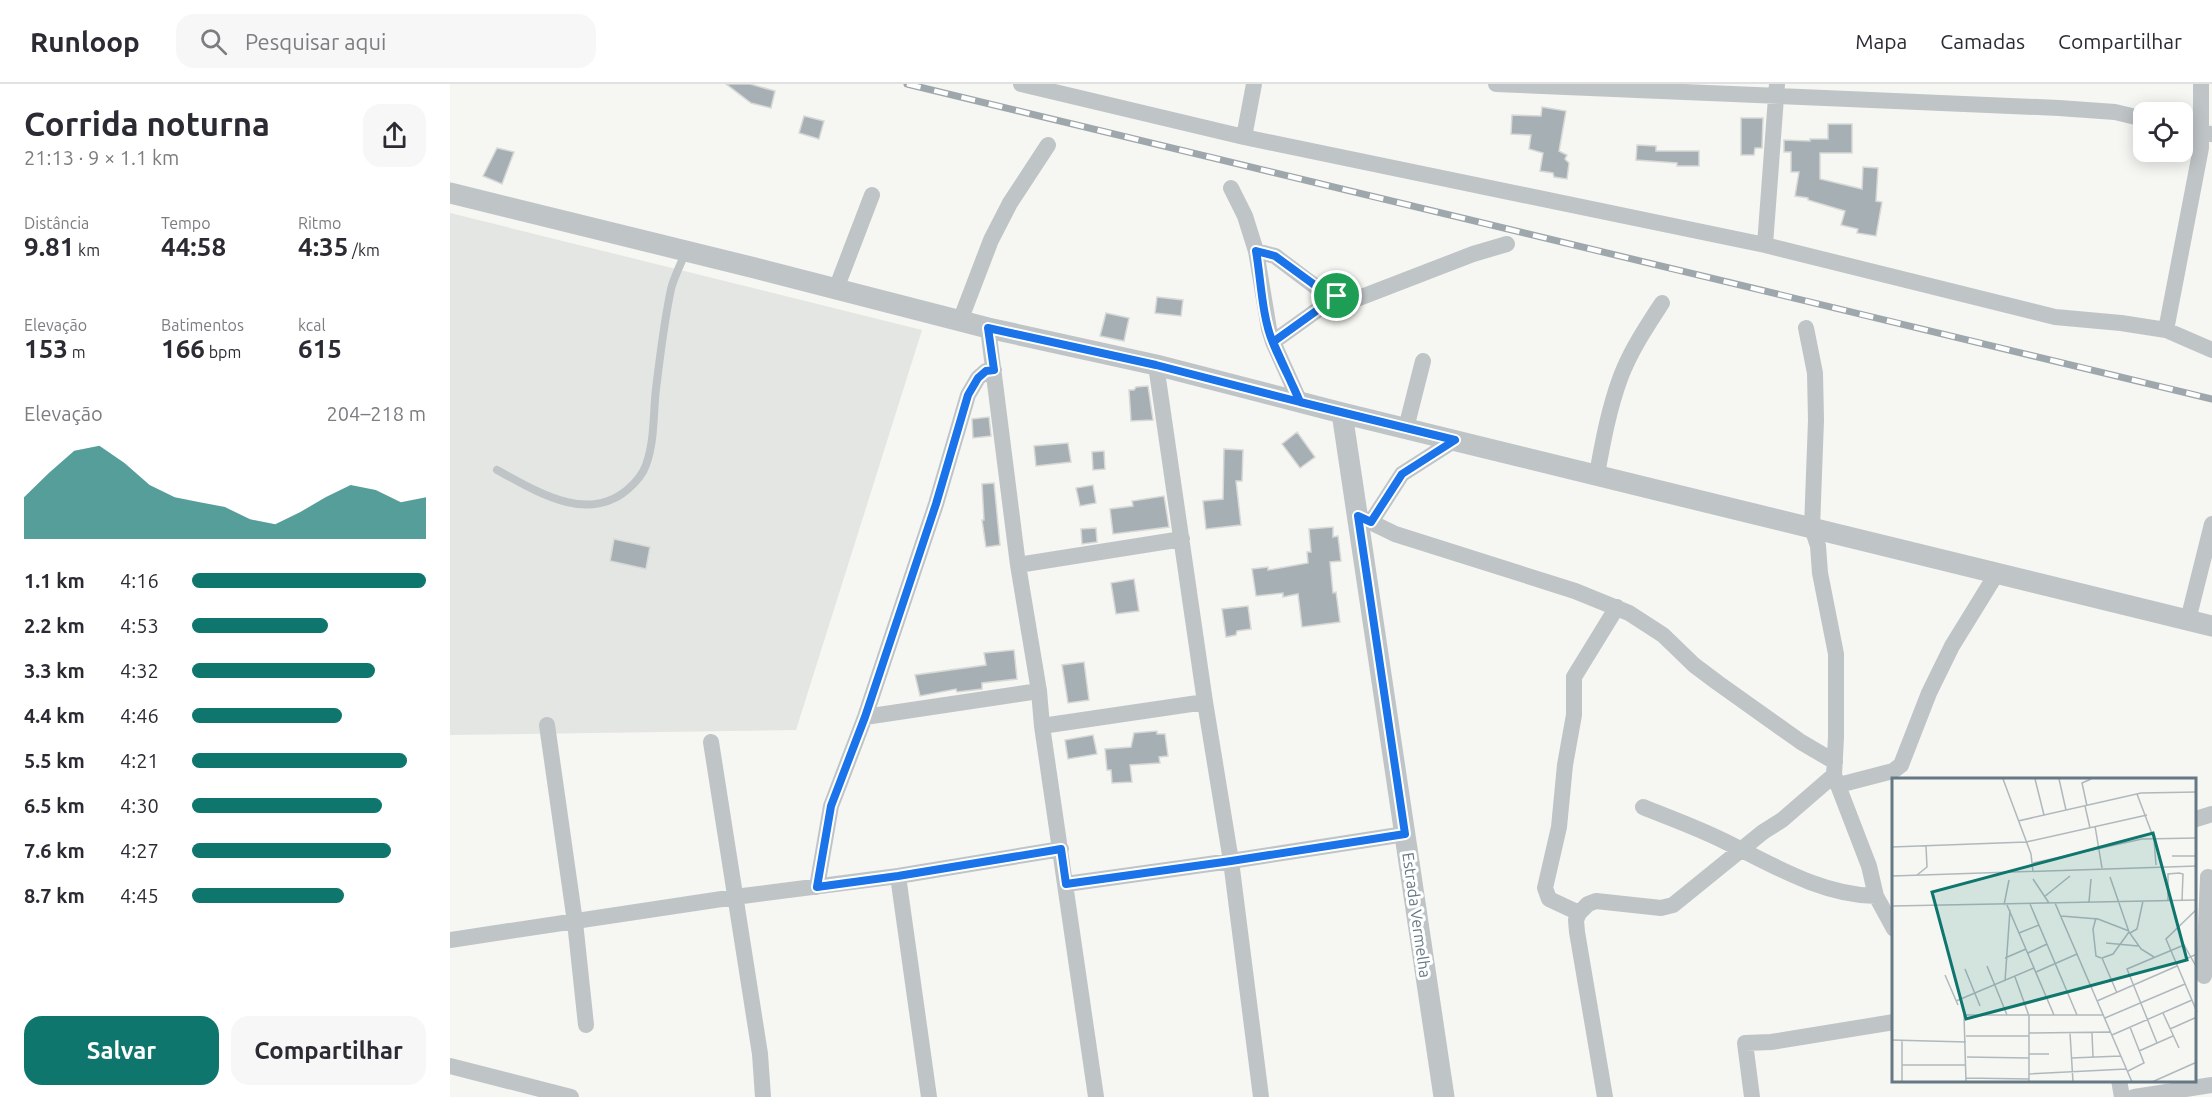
<!DOCTYPE html>
<html lang="pt">
<meta charset="utf-8">
<style>
:root{--surface:#fff;--page:#f7f7f7;--text:#2b2b33;--muted:#7c7c81;--line:#e1e1e2;--accent:#0f766e}
body{margin:0;font-family:Ubuntu,sans-serif;background:var(--page);color:var(--text);height:100vh;display:flex;flex-direction:column;font-size:22px;white-space:nowrap}
*{box-sizing:border-box;margin:0}
p{font-size:20px;color:var(--muted)}
.icon{flex:none;width:33px;height:33px;fill:none;stroke:currentColor;stroke-width:2;stroke-linecap:round;stroke-linejoin:round}
.map{position:relative;flex:1;overflow:hidden}
.side{display:flex;flex-direction:column;background:var(--surface);width:450px}
.side>*{flex:none}
.tools{position:absolute;left:1683px;top:18px;display:grid;gap:12px}
.tools a{display:grid;place-items:center;width:60px;height:60px;border-radius:12px;background:var(--surface);box-shadow:0 3px 15px #0003;font-size:30px}
.pin{position:absolute;display:grid;place-items:center;width:51px;height:51px;color:#fff;margin:-26px;border:3px solid #fff;border-radius:50%;box-shadow:0 2px 6px #0007}
.round{display:grid;place-items:center;flex:none;width:63px;height:63px;border-radius:18px;background:var(--page)}
.head{display:flex;align-items:center;justify-content:space-between;height:102px;padding:0 24px}
h1{font-size:33px;font-weight:700;line-height:45px}
.stats{display:grid;grid-template-columns:repeat(3,1fr);gap:9px;height:102px;padding:6px 24px}
.stats div{display:grid;align-content:center}
.stats b{font-size:26px;font-weight:700}
.stats small{font-size:16px;font-weight:400}
.stats p{font-size:16px}
.chart{height:168px;padding:12px 24px}
.chart p{display:flex;justify-content:space-between}
.chart svg{width:100%;height:108px;margin-top:6px;fill:var(--accent);opacity:.7}
.primary-button{display:flex;gap:12px;margin-top:auto;padding:12px 24px}
.primary-button a{flex:1;height:69px;border-radius:18px;background:var(--accent);color:#fff;font-size:24px;font-weight:700;line-height:69px;text-align:center}
.primary-button a+a{background:var(--page);color:var(--text)}
ul{padding:0 24px;list-style:none;font-size:20px}
li{display:grid;grid-template-columns:96px 72px 1fr;align-items:center;height:45px}
li i{height:15px;border-radius:8px;background:var(--accent)}
header{display:flex;align-items:center;gap:36px;box-sizing:border-box;height:84px;padding:0 30px;background:var(--surface);border-bottom:2px solid var(--line)}
header strong{font-size:28px}
nav{display:flex;gap:33px;margin-inline-start:auto;font-size:21px}
.search{width:420px;height:54px;background:var(--page);display:flex;align-items:center;gap:15px;box-sizing:border-box;padding:0 21px;border-radius:18px;color:var(--muted);font-size:22px}
main{display:flex;flex:1;min-height:0}
.map>svg:first-child{display:block}
.built{fill:#e4e6e4}
.building{fill:#a6b0b4;stroke:#d8d8d6;stroke-width:1.5}
.lines{fill:none;stroke-linecap:round;stroke-linejoin:round}
.service{stroke:#bfc4c7;stroke-width:8}
.minor{stroke:#bfc4c7;stroke-width:16}
.tertiary{stroke:#bfc4c7;stroke-width:21}
.rail-casing{stroke:#9ea7ab;stroke-width:7}
.rail{stroke:#fff;stroke-width:4.5;stroke-dasharray:14;stroke-linecap:butt}
.route-casing{stroke:#fff;stroke-width:12}
.route{stroke:#1a73e8;stroke-width:8}
.labels{text-anchor:middle;dominant-baseline:central;stroke-width:6;stroke-linejoin:round;paint-order:stroke}
.street-label{font-size:16px;fill:#657984;stroke:#fff}
.inset-road{fill:none;stroke:#afb9bd;stroke-width:1.5}
.view{fill:#0f766e;fill-opacity:0.15;stroke:#0f766e;stroke-width:3}
.inset-edge{fill:none;stroke:#657984;stroke-width:3}
</style>
<header>
<strong>Runloop</strong>
<div class="search"><svg class="icon" aria-label="search" viewBox="0 0 24 24"><circle cx="10" cy="10" r="6"/><path d="M15 15l6 6"/></svg>Pesquisar aqui</div>
<nav><a>Mapa</a><a>Camadas</a><a>Compartilhar</a></nav>
</header>
<main>
<section class="side">
<div class="head"><div><h1>Corrida noturna</h1><p>21:13 · 9 × 1.1 km</p></div><a class="round"><svg class="icon" aria-label="share" viewBox="0 0 24 24"><path d="M12 15V3M7 8l5-5 5 5M5 13v7h14v-7"/></svg></a></div>
<div class="stats">
<div><p>Distância</p><b>9.81<small> km</small></b></div>
<div><p>Tempo</p><b>44:58</b></div>
<div><p>Ritmo</p><b>4:35<small> /km</small></b></div>
</div>
<div class="stats">
<div><p>Elevação</p><b>153<small> m</small></b></div>
<div><p>Batimentos</p><b>166<small> bpm</small></b></div>
<div><p>kcal</p><b>615</b></div>
</div>
<div class="chart"><p><span>Elevação</span>204–218 m</p>
<svg viewBox="0 0 160 44" preserveAspectRatio="none"><path d="M0 44V27L10 17L20 8L30 6L40 13L50 22L60 27L70 29L80 31L90 36L100 38L110 33L120 27L130 22L140 24L150 29L160 27V44z"/></svg>
</div>
<ul>
<li><b>1.1 km</b>4:16<i style="width:100%"></i></li>
<li><b>2.2 km</b>4:53<i style="width:58%"></i></li>
<li><b>3.3 km</b>4:32<i style="width:78%"></i></li>
<li><b>4.4 km</b>4:46<i style="width:64%"></i></li>
<li><b>5.5 km</b>4:21<i style="width:92%"></i></li>
<li><b>6.5 km</b>4:30<i style="width:81%"></i></li>
<li><b>7.6 km</b>4:27<i style="width:85%"></i></li>
<li><b>8.7 km</b>4:45<i style="width:65%"></i></li>
</ul>
<div class="primary-button"><a>Salvar</a><a>Compartilhar</a></div>
</section>
<div class="map">
<svg width="1762" height="1013" viewBox="0 0 1762 1013">
<rect width="100%" height="100%" fill="#f6f6f3"/>
<!-- built -->
<path class="built" d="M0,129L472,246L346,646L0,651Z"/>
<!-- building -->
<path class="building" d="M276,0H300L325,7L321,24L301,19Z
M1092,23L1116,27L1109,67L1117,71L1115,75L1119,79L1117,95L1104,93L1103,89L1090,87L1093,69L1079,65L1081,51L1061,50L1062,31L1091,32Z
M354,32L374,37L369,55L349,49Z
M1291,34H1313L1312,64H1305L1304,71H1291Z
M1378,40H1402V69H1370V95L1412,105L1413,83L1428,84L1426,117L1432,118L1426,152L1407,149L1408,145L1391,141L1395,127L1358,116V114L1345,112L1349,88H1341V68H1334V56L1360,57V55H1378Z
M1187,61L1206,62V67H1249V82H1227V79L1186,76Z
M47,64L64,68L52,100L33,92Z
M707,213L733,216L731,232L705,229Z
M656,229L679,234L674,257L650,252Z
M698,302L703,336L681,337L679,306H684L686,303Z
M539,333L541,352L523,354L522,335Z
M847,348L865,373L850,384L832,360Z
M618,359L621,378L586,382L584,362Z
M774,365L793,366L792,397H786L791,441L756,445L753,417L773,415Z
M654,367L655,385L643,386L642,368Z
M544,399L550,461L536,463L532,436H534L532,400Z
M643,401L646,419L630,422L626,404Z
M714,412L719,443L663,450L660,425L683,422L682,417Z
M883,443V453L888,452L891,477L880,478L883,509L886,508L890,538L852,543L848,510L833,513V509L806,512L802,485L818,483V486L858,479L857,468H861L859,445Z
M646,444L647,458L632,460L631,445Z
M164,455L200,463L196,485L160,477Z
M684,495L689,527L666,530L661,499Z
M798,522L801,545L787,547L786,551L776,553L772,525Z
M564,566L567,595L532,599V605L507,608L506,605L470,612L465,591L536,581L534,569Z
M634,578L639,616L618,619L612,581Z
M707,647V650H715L718,672L709,673L710,679L680,681L682,698L662,699L661,686H657L655,665L681,663L684,649Z
M643,651L647,670L618,675L615,656Z"/>
<g class="lines">
<!-- service -->
<path class="service" d="M47,386C86,407 136,440 177,406C184,400 193,390 196,381C205,356 203,330 206,305C210,272 214,238 221,205C224,193 231,180 236,167"/>
<!-- minor -->
<path class="minor" d="M571,0L794,53L1315,161L1605,233L1671,239L1716,246L1762,266
M1046,0L1609,24L1665,28L1694,35
M1732,43L1761,50
M794,53L804,0
M781,104L795,132L806,167L819,245L823,258L850,318
M1315,161L1327,0
M806,167L825,172L866,203L887,212L909,214L1023,170L1057,160
M386,205L422,111
M510,237L541,156L560,119L598,61
M538,244L568,481L589,607L592,642L646,1013
M1356,244L1365,289L1366,336L1362,444L1368,462L1370,489L1386,570V653L1384,691L1419,782L1426,812L1444,845
M1716,246L1751,64V0
M823,258L887,212
M706,281L755,618L781,777L811,1013
M956,344L973,277
M1147,390C1153,357 1159,324 1171,292C1181,266 1197,242 1212,219
M908,432L945,450L1125,507L1179,529L1213,551L1244,581L1268,599L1351,658L1385,678
M921,438L952,390L1005,356
M568,481L732,455
M1738,536L1762,440
M415,633L589,607
M97,641L125,838L136,941
M592,642L755,618
M261,658L310,970L313,1013
M1389,701L1443,687L1451,681L1479,609L1502,562L1547,489
M1193,723C1220,734 1248,744 1274,757C1323,781 1371,811 1426,812
M1746,735L1762,730
M448,792L479,1013
M616,800L781,777L955,750
M367,803L381,722L415,633L486,420L518,311L528,294L536,287L544,286
M1129,829L1099,815L1095,804L1109,743L1115,681L1124,631V593L1167,523
M0,856L285,813L448,792L611,765
M1754,892L1758,793
M0,982L121,1013
M1669,996L1672,1013
M1155,1013L1127,848L1126,836L1129,829L1138,820L1146,817L1211,824L1223,821L1313,748L1332,736L1384,691
M1302,1013L1295,959L1321,958L1444,938
M1684,1013L1762,1001"/>
<!-- tertiary -->
<path class="tertiary" d="M0,109L305,184L538,244L706,281L892,329L1762,542
M892,329L994,1013"/>
<defs>
<path id="rail" d="M457,0L1762,315"/>
</defs>
<!-- rail casing -->
<use href="#rail" class="rail-casing"/>
<!-- rail -->
<use href="#rail" class="rail"/>
</g>
<g class="lines">
<defs>
<path id="route" d="M887,212L823,258L850,318L706,281L538,244L544,286L536,287L528,294L518,311L486,420L415,633L381,722L367,803L448,792L611,765L616,800L781,777L955,750L908,432L921,438L952,390L1005,356L850,318C842,298 831,279 823,259C812,233 811,196 806,167L825,172L866,202L887,212"/>
</defs>
<!-- route casing -->
<use href="#route" class="route-casing"/>
<!-- route -->
<use href="#route" class="route"/>
</g>
<g class="labels">
<!-- street labels -->
<g class="street-label">
<text transform="translate(967 831) rotate(82)">Estrada Vermelha</text>
</g>
</g>
<!-- overview -->
<g transform="translate(1442 694)">
<rect width="304" height="304" fill="#f6f6f3"/>
<path class="inset-road" d="M111,1L139,76L141,94M143,1L152,37M167,1L174,32M245,16L262,61L264,87M193,28L198,50M195,28L190,5L199,1M126,43L249,15L305,14M203,48L210,90M0,69L134,64L255,37M280,78H305M141,85L250,61L305,60M25,97L35,89L34,68M0,98L305,88M218,99L237,154L249,171L262,179M141,101L157,125M152,119L178,98M276,123V96L287,95L291,96L290,123M197,124L199,101M163,125L240,304M138,126L185,237M112,127L117,102M115,127L162,237M0,128L305,122M305,131L274,161L305,234M169,138L206,141L237,153M204,140L201,151L204,178L209,180M127,155L147,147M238,155L245,151L251,123M214,165L246,168M136,175L155,166M113,180L134,171M284,185L305,176M95,188L115,237M73,191L88,228M144,194L185,176M53,197L66,227M123,199L137,238V304M113,203L118,132M225,215L210,180L221,176L237,154M64,223L142,190M205,223L285,188M271,235L287,270M213,240L293,206M278,251L305,239M137,255L219,254M178,255L181,304M200,255L201,279M220,257L300,222M74,258H137M0,262L74,264M10,262V304M265,265L235,191L292,167L305,190M247,273L281,258M137,276H157M75,279L137,280M179,280L229,278M10,287H74M236,293L252,285L238,249M137,296L234,291M74,300L137,301M74,304L72,237H212M260,304L305,284"/>
<path class="view" d="M261,55L295,182L74,241L40,114Z"/>
<rect width="304" height="304" class="inset-edge"/>
</g>
</svg>
<div class="tools">
<a><svg class="icon" aria-label="locate" viewBox="0 0 24 24"><circle cx="12" cy="12" r="6"/><path d="M12 2v4M12 18v4M2 12h4M18 12h4"/></svg></a>
</div>
<div class="pin" style="left:887px;top:212px;background:#1e9e55"><svg class="icon" aria-label="arrive" viewBox="0 0 24 24"><path d="M6 21V4h12l-3 4 3 4H6"/></svg></div>
</div>
</main>
